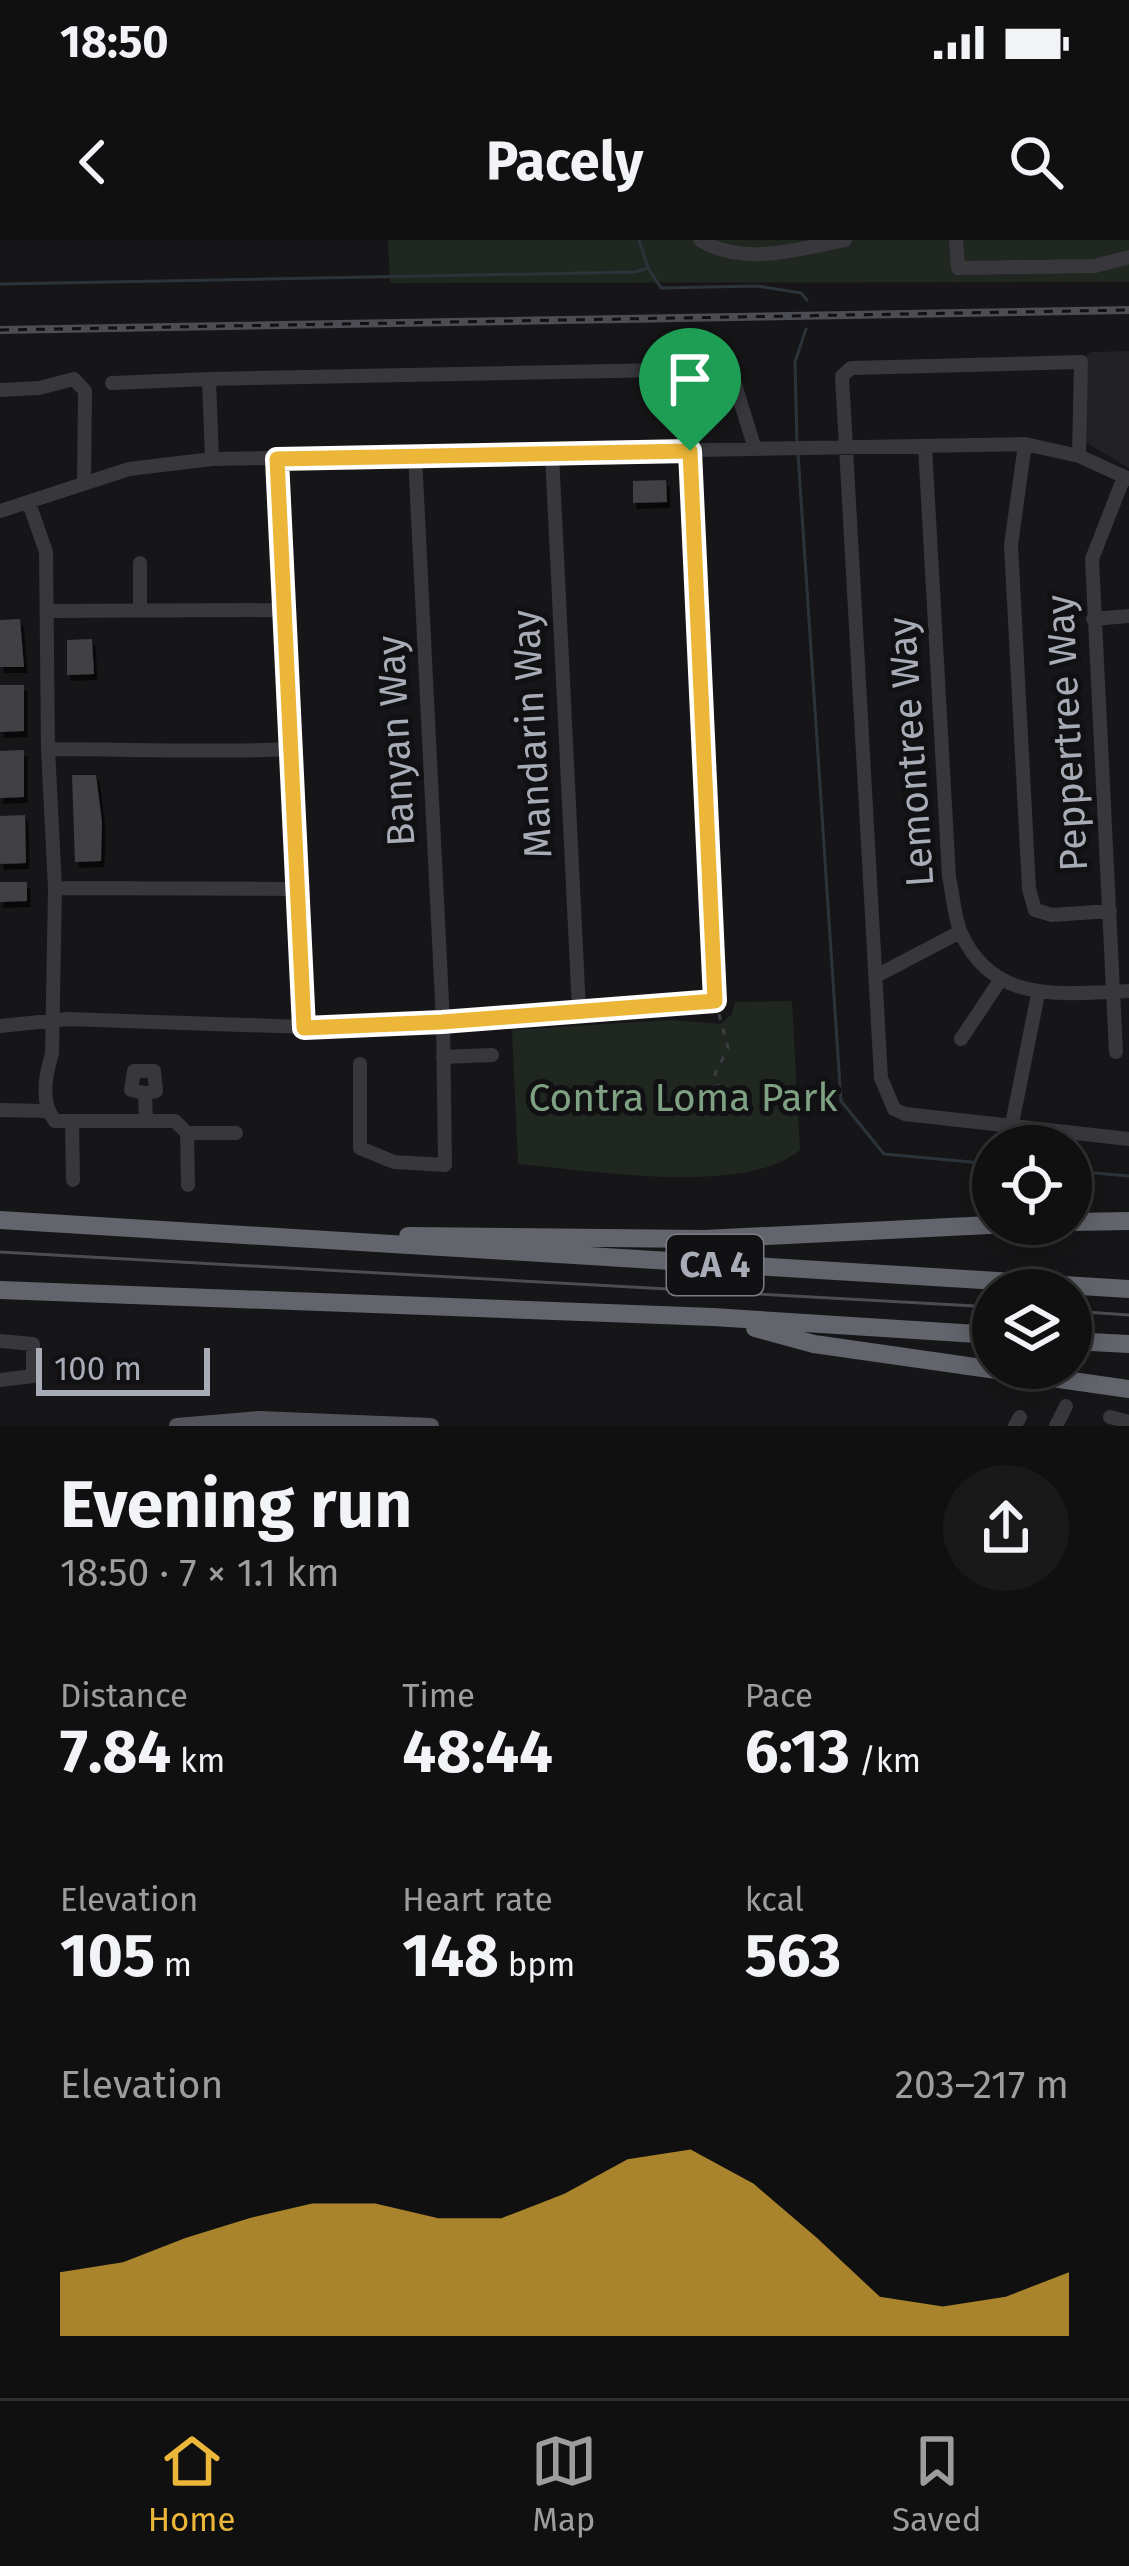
<!DOCTYPE html>
<meta charset="utf-8">
<style>
:root{--surface:#101011;--page:#19191a;--text:#f1f3f6;--muted:#9c9d9f;--line:#303031;--accent:#ecb638}
body{margin:0;font-family:"Fira Sans",sans-serif;background:var(--page);color:var(--text);height:100vh;display:flex;flex-direction:column;font-size:45px;white-space:nowrap}
*{box-sizing:border-box;margin:0}
p{font-size:39px;color:var(--muted)}
.icon{flex:none;width:66px;height:66px;fill:none;stroke:currentColor;stroke-width:2;stroke-linecap:round;stroke-linejoin:round}
.map{position:relative;height:1186px;overflow:hidden}
.drawer{display:flex;flex-direction:column;background:var(--surface);flex:1}
.drawer>*{flex:none}
.controls{position:absolute;left:972px;top:885px;display:grid;gap:24px}
.controls a{display:grid;place-items:center;width:120px;height:120px;border-radius:50%;background:var(--surface);box-shadow:0 6px 30px #0003,0 0 0 3px var(--line);font-size:60px}
.scale{position:absolute;left:36px;bottom:30px;width:174px;box-sizing:border-box;padding-left:12px;border:6px solid #a8acb7;border-top:0;font-size:33px;line-height:42px;white-space:nowrap;color:#a8acb7;-webkit-text-stroke:9px #111012;paint-order:stroke}
.pin{position:absolute;display:grid;place-items:center;width:102px;height:102px;color:#fff;margin:-123px -51px;border-radius:50% 50% 50% 0;rotate:-45deg;box-shadow:0 0 12px #0007}
.pin .icon{rotate:45deg}
.round{display:grid;place-items:center;flex:none;width:126px;height:126px;border-radius:63px;background:var(--page)}
.headline{display:flex;align-items:center;justify-content:space-between;height:204px;padding:0 60px}
h1{font-size:66px;font-weight:700;line-height:90px}
.metrics{display:grid;grid-template-columns:repeat(3,1fr);gap:18px;height:204px;padding:12px 60px}
.metrics div{display:grid;align-content:center}
.metrics b{font-size:60px;font-weight:700}
.metrics small{font-size:33px;font-weight:400}
.metrics p{font-size:33px}
.chart{height:336px;padding:24px 60px}
.chart p{display:flex;justify-content:space-between}
.chart svg{width:100%;height:216px;margin-top:12px;fill:var(--accent);opacity:.7}
.status{display:flex;justify-content:space-between;align-items:center;height:84px;padding:0 60px;background:var(--surface);direction:ltr}
.status svg{height:33px;fill:currentColor}
header{display:flex;justify-content:space-between;align-items:center;height:156px;padding:0 60px;background:var(--surface);font-size:54px;font-weight:700}
.menu{display:flex;justify-content:space-around;align-items:center;height:168px;border-top:3px solid var(--line);background:var(--surface);font-size:33px;color:var(--muted)}
.menu a{display:grid;justify-items:center;gap:6px}
.menu .selected{color:var(--accent)}
.map>svg:first-child{display:block}
.built{fill:#222124}
.green{fill:#202721}
.lines{fill:none;stroke-linecap:round;stroke-linejoin:round}
.stream{stroke:#2c343b;stroke-width:3}
.building{fill:#404044;filter:url(#shadow)}
.path{stroke:#3d3e43;stroke-width:3;stroke-dasharray:6 9;stroke-linecap:butt}
.minor{stroke:#37373c;stroke-width:14}
.major{stroke:#53545b;stroke-width:16}
.highway{stroke:#63656d;stroke-width:18}
.tram{stroke:#4c4d53;stroke-width:3}
.rail-casing{stroke:#4c4d53;stroke-width:8}
.rail{stroke:#111012;stroke-width:3;stroke-dasharray:9;stroke-linecap:butt}
.route-casing{stroke:#fff;stroke-width:24}
.route{stroke:#ecb638;stroke-width:15}
.labels{text-anchor:middle;dominant-baseline:central;stroke-width:10;stroke-linejoin:round;paint-order:stroke}
.shield{fill:#111012;stroke:#7b7d86;stroke-width:3}
.shield-label{font-size:36px;font-weight:bold;fill:#a8acb7}
.street-label{font-size:39px;fill:#a8acb7;stroke:#111012}
.park-label{font-size:39px;fill:#7fa183;stroke:#111012}
</style>
<div class="status"><b>18:50</b><svg viewBox="0 0 49 12"><path d="M0 12V9h3v3zM5 12V6h3v6zM10 12V3h3v9zM15 12V0h3v12zM26 1h20v11H26zM47 4h2v5h-2z"/></svg></div>
<header><svg class="icon" aria-label="back" viewBox="0 0 24 24"><path d="M15 5l-7 7 7 7"/></svg>Pacely<svg class="icon" aria-label="search" viewBox="0 0 24 24"><circle cx="10" cy="10" r="6"/><path d="M15 15l6 6"/></svg></header>
<div class="map">
<svg width="1129" height="1186" viewBox="0 0 1129 1186">
<defs>
<filter id="shadow"><feDropShadow dx="3.5" dy="6" stdDeviation="0" flood-color="#0009"/></filter>
</defs>
<rect width="100%" height="100%" fill="#161517"/>
<!-- built -->
<path class="built" d="M1129,111V228L1085,202L1084,117L1091,112Z"/>
<!-- green -->
<path class="green" d="M388,0H1129V42L390,43Z
M792,761L800,910C745,957 590,930 518,924L512,790L671,780L721,784L732,774L735,762Z"/>
<g class="lines">
<!-- stream -->
<path class="stream" d="M639,0L648,28L661,48L757,46L801,53L807,60
M0,44L635,32L648,28
M797,204L795,122L806,89
M798,214L841,861L884,914L993,924
M1071,931L1129,936"/>
</g>
<!-- building -->
<path class="building" d="M666,240L667,262L633,263V241Z
M20,379L24,427H0V380Z
M92,399L94,434L67,435V400Z
M0,445H24V491L0,492Z
M24,510V557L0,558V511Z
M72,535H96L102,582L101,621L75,622Z
M25,575L26,623L0,624V576Z
M0,642H27V661L0,662Z"/>
<g class="lines">
<!-- path -->
<path class="path" d="M719,774L728,808L715,834L722,856"/>
<!-- minor -->
<path class="minor" d="M700,0C743,27 799,9 845,0
M956,0L958,28L1095,26L1129,17
M209,139L716,129L733,138L755,209
M112,143L209,139L212,219
M0,150L39,148L74,139L85,151L84,242
M1025,204L1011,305L1029,649L1035,670L1052,675L1110,671
M925,206L949,637C953,654 954,677 961,693C994,766 1064,753 1129,751
M552,214L579,770
M1079,216L1081,122L851,128L842,136L881,838L894,869L905,874L1129,899
M277,219L304,787
M29,263L46,312L48,509L55,648L52,814C45,836 40,863 55,881H175L187,893H236
M0,271L129,229L212,219L1025,204L1079,216L1129,239
M140,323V370
M47,371L285,370
M1093,379L1129,376
M48,509C129,509 210,513 291,509
M55,648L298,649
M878,735L960,692
M0,786L68,779L304,787L443,782L715,761L690,211
M961,799L1001,739
M1116,812L1092,319L1124,237
M443,817L492,815
M360,824V908L394,922L445,925L443,782L415,216
M145,853L131,850L134,831H154L156,851L145,853L146,881
M0,870L46,871
M72,882L73,940
M1012,884L1038,754
M187,893L188,945
M0,1101L33,1104V1136L0,1140
M1110,1177L1129,1182
M1015,1186L1020,1177
M1056,1186L1066,1166"/>
<!-- major -->
<path class="major" d="M177,1186L258,1179L431,1186"/>
<!-- highway -->
<path class="highway" d="M0,980L1129,1049
M1071,982L1129,981
M408,996L704,999L1010,984
M0,1050L713,1077L993,1095
M755,1088L814,1104L1129,1149
M1071,1101L1129,1104"/>
<!-- tram -->
<path class="tram" d="M0,1012L993,1067
M1071,1071L1129,1075"/>
<defs>
<path id="rail" d="M0,90L1129,70"/>
</defs>
<!-- rail casing -->
<use href="#rail" class="rail-casing"/>
<!-- rail -->
<use href="#rail" class="rail"/>
</g>
<g class="lines">
<defs>
<path id="route" d="M690,211L715,761L442,782L304,788L277,219Z"/>
</defs>
<!-- route casing -->
<use href="#route" class="route-casing"/>
<!-- route -->
<use href="#route" class="route"/>
</g>
<g class="labels">
<!-- shield labels -->
<rect class="shield" x="667" y="995" width="96" height="60" rx="9"/>
<g class="shield-label">
<text x="715" y="1025">CA 4</text>
</g>
<!-- street labels -->
<g class="street-label">
<text transform="translate(1067 493) rotate(-93)">Peppertree Way</text>
<text transform="translate(532 494) rotate(-93)">Mandarin Way</text>
<text transform="translate(396 501) rotate(-93)">Banyan Way</text>
<text transform="translate(911 512) rotate(-94)">Lemontree Way</text>
</g>
<!-- park labels -->
<g class="park-label">
<text x="683" y="858">Contra Loma Park</text>
</g>
</g>
</svg>
<div class="controls">
<a><svg class="icon" aria-label="locate" viewBox="0 0 24 24"><circle cx="12" cy="12" r="6"/><path d="M12 2v4M12 18v4M2 12h4M18 12h4"/></svg></a>
<a><svg class="icon" aria-label="layers" viewBox="0 0 24 24"><path d="M12 4l9 5-9 5-9-5zM3 14l9 5 9-5"/></svg></a>
</div>
<div class="scale">100 m</div>
<div class="pin" style="left:690px;top:211px;background:#1e9e55"><svg class="icon" aria-label="arrive" viewBox="0 0 24 24"><path d="M6 21V4h12l-3 4 3 4H6"/></svg></div>
</div>
<section class="drawer">
<div class="headline"><div><h1>Evening run</h1><p>18:50 · 7 × 1.1 km</p></div><a class="round"><svg class="icon" aria-label="share" viewBox="0 0 24 24"><path d="M12 15V3M7 8l5-5 5 5M5 13v7h14v-7"/></svg></a></div>
<div class="metrics">
<div><p>Distance</p><b>7.84<small> km</small></b></div>
<div><p>Time</p><b>48:44</b></div>
<div><p>Pace</p><b>6:13<small> /km</small></b></div>
</div>
<div class="metrics">
<div><p>Elevation</p><b>105<small> m</small></b></div>
<div><p>Heart rate</p><b>148<small> bpm</small></b></div>
<div><p>kcal</p><b>563</b></div>
</div>
<div class="chart"><p><span>Elevation</span>203–217 m</p>
<svg viewBox="0 0 160 44" preserveAspectRatio="none"><path d="M0 44V31L10 29L20 24L30 20L40 17L50 17L60 20L70 20L80 15L90 8L100 6L110 13L120 24L130 36L140 38L150 36L160 31V44z"/></svg>
</div>
</section>
<nav class="menu">
<a class="selected"><svg class="icon" aria-label="home" viewBox="0 0 24 24"><path d="M3 11l9-7 9 7M6 9v11h12V9"/></svg>Home</a>
<a><svg class="icon" aria-label="map" viewBox="0 0 24 24"><path d="M3 6l6-2 6 2 6-2v14l-6 2-6-2-6 2zM9 4v14M15 6v14"/></svg>Map</a>
<a><svg class="icon" aria-label="saved" viewBox="0 0 24 24"><path d="M7 4h10v16l-5-4-5 4z"/></svg>Saved</a>
</nav>
